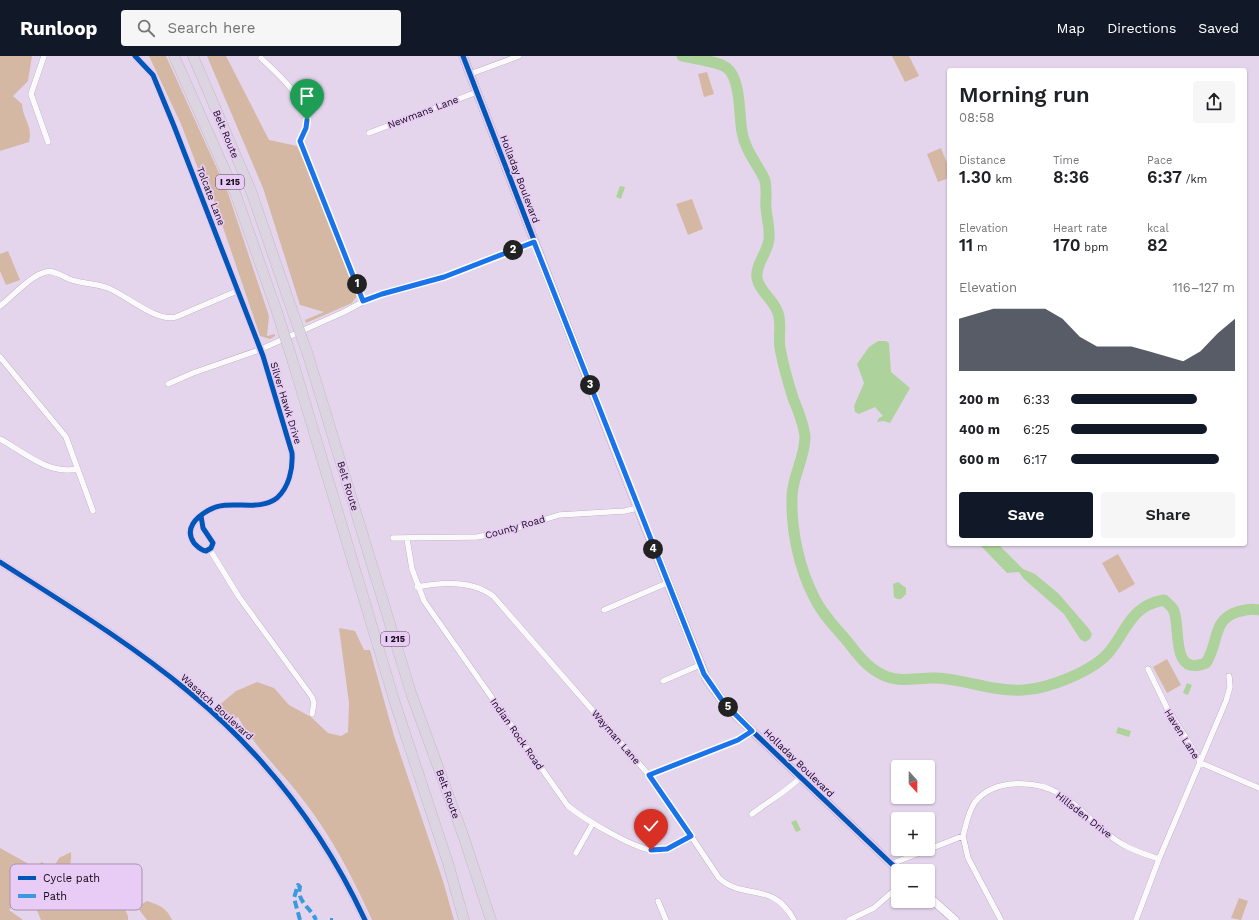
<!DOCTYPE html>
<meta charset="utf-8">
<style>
:root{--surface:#fff;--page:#f6f6f6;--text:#202124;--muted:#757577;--accent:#111827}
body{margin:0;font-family:"Work Sans",sans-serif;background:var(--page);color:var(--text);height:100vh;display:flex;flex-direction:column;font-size:15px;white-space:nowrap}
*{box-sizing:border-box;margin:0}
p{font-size:13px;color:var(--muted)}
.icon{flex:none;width:22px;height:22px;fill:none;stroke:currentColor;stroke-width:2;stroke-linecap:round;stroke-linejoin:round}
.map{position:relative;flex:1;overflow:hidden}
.panel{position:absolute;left:947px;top:12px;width:300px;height:478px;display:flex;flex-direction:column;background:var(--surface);border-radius:4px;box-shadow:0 1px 3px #0004}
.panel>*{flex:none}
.needle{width:26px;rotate:159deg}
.buttons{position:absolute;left:891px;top:704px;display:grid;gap:8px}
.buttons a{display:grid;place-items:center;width:44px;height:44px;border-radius:4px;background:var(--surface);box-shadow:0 1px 3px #0004;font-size:20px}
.pin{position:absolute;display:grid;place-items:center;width:34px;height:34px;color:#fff;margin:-41px -17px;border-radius:50% 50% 50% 0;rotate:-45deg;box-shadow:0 0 4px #0007}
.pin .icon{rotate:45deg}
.km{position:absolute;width:20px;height:20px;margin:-10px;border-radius:50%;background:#222;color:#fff;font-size:11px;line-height:20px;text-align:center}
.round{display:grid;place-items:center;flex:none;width:42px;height:42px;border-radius:4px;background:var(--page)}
.headline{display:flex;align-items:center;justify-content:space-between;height:68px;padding:0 12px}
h1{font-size:22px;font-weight:600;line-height:30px}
.figures{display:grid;grid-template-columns:repeat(3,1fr);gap:6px;height:68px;padding:4px 12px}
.figures div{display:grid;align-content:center}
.figures b{font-size:17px;font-weight:600}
.figures small{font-size:11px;font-weight:400}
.figures p{font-size:11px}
.chart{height:112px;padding:8px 12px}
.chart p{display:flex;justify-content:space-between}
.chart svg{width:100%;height:72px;margin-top:4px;fill:var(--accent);opacity:.7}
.button{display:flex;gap:8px;margin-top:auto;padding:8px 12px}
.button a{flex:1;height:46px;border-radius:4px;background:var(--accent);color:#fff;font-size:16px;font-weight:600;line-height:46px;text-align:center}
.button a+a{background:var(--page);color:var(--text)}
ul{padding:0 12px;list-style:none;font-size:13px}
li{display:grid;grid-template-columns:64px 48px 1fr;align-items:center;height:30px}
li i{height:10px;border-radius:5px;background:var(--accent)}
header{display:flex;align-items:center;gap:24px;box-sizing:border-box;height:56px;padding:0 20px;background:var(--accent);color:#fff}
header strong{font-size:19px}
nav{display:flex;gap:22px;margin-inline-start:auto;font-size:14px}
.search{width:280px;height:36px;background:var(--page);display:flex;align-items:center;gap:10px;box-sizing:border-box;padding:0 14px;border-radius:4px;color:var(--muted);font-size:15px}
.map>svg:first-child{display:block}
.green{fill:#d4b8a4}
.water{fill:#aed29b}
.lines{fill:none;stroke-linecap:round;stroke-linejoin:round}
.river{stroke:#aed29b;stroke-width:11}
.minor-casing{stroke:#a69bac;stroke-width:6}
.tertiary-casing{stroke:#a69bac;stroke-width:8}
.secondary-casing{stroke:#a69bac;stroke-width:9}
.motorway-casing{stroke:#c1bac4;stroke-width:11}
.minor{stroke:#fbf9fc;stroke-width:5.5}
.tertiary{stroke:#fbf9fc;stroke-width:7}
.secondary{stroke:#fbf9fc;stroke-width:8}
.motorway{stroke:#ddd4e1;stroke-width:10}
.motorway-bridge-casing{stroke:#c1bac4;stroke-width:11;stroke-linecap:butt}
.motorway-bridge{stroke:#ddd4e1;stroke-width:10}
.quiet{stroke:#3a99df;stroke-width:4;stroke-dasharray:8 4;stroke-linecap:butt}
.cycleway-casing{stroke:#e8ccf5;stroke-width:8}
.cycleway{stroke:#0057b8;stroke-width:5}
.route-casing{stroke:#fff;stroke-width:8}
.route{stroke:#1a73e8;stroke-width:5}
.labels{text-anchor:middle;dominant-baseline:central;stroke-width:3.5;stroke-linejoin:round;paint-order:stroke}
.shield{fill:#e8ccf5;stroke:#524358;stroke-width:1}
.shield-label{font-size:9px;font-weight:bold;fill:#110815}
.street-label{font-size:10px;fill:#110815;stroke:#e8ccf5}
.key{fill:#e8ccf5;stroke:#a891b2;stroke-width:1}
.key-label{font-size:11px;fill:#110815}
</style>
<header>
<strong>Runloop</strong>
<div class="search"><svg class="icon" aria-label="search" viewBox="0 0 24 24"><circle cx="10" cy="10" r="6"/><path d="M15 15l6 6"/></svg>Search here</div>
<nav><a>Map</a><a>Directions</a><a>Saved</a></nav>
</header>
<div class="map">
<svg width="1259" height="864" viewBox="0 0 1259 864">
<rect width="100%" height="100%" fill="#e4d5ec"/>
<!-- green -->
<path class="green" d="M0,0H32L28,25L13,40L22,48C23,64 33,69 29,86L0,95Z
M149,0H166L228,137L269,260L267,280L275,278V280L270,283L260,280L209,130L205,131L181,68Z
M207,0H226L269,84L297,90L311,120L345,204L357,240L352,247L306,267L305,264L324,256L300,249L263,132Z
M892,0H909L919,20L905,26Z
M707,16L714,38L704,41L698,18Z
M941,92L949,112V122L938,126L927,98Z
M692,143L703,173L688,179L676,148Z
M8,195L20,224L6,229L0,215V198Z
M1118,498L1135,528L1119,537L1102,507Z
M339,572L355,575L364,594H370L394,680L443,825L454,864H372C353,822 332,781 304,745C283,717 255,692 238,661L232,664L217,651L236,635L257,626L274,632L289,649L311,661L328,677L341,680L348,676L349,647Z
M1167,603L1181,629L1167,637L1153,611Z
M0,792L34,811L42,806L52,814L59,802L71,796C72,813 65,815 71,833L86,829L118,838L128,860V864H41L36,852L25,843L18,846L9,854L23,864H0Z
M1239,842L1248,845L1241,864L1231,862Z
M147,845C159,849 167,852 172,864H147L137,851Z"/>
<!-- water -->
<path class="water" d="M620,130L625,131L621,143L616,141Z
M878,285H886L889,287L891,316L910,332L890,367L884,365L877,366L879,362L883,360L875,351L859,358L855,356L854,350L864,327L857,308L869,291Z
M979,488H998L1023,513L1035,518L1059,538L1089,573L1092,578L1090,583L1085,586L1080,583L1064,558L1024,523L1019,516L1007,517Z
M898,526L906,532V538L901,543H897L894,541L893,528Z
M1187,627L1192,629L1188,639L1183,637Z
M1118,671L1131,675L1129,681L1116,677Z
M796,764L801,774L796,776L791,766Z"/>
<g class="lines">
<!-- river -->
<path class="river" d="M682,0C694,3 718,5 727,12C741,23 739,60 742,76C745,94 756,106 764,122C768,131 765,143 766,152C767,163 770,173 769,183C768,196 755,209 757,222C759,235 774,244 778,257C782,268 778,281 780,292C783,309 788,326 793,342C798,354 804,368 805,381C805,402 792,421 792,441C791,474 799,512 814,541C822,558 836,572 848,586C857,598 867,611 881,618C898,628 918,621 936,622C965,623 994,636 1023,634C1048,633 1094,615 1110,595C1128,572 1131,550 1164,544C1168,548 1172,550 1174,555C1181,573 1170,621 1206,607C1219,587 1212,564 1237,556C1245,554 1251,552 1259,554"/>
<defs>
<path id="minor" d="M44,0L31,38L48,86
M135,0L153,19L174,70L263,300L292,397C293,413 289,431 277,442C257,457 230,442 209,454C196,461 184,473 194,487C198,491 200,494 206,495L211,492L213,487L203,472L201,460
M261,2C278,18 307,43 307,68C307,74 303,80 300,85L363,245
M470,18L519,0
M369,77L477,36
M0,250C12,241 31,219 46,216C54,214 62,220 69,223C81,228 95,227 108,232C126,239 157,267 176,261L237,235
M0,301L66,381L93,455
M168,328L193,317L259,294L344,256L372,241L444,221L534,186
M0,383C24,396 48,419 77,413
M393,482L477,481L508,475L559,459L625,455L637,452
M407,483L412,513L424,545L568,750C584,763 637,795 657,795C669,794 680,786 691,781
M210,494L239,541L312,641L314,647L312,658
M417,531C442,526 472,524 493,540L655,726L719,822C744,845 772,824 794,864
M604,554L667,527
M1148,613L1168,654L1185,680L1201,707L1259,732
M663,625L700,609
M649,719L738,684L752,675
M752,758C769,745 786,736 801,721
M963,780L968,802L1001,864
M576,797L593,767
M891,808L963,780C966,769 968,756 975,746C994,722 1037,724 1060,738C1083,752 1099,775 1122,788C1134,795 1147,799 1159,803
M658,845L666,864
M849,864L874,852L898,831
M1136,864L1159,803L1226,645L1230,631L1229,620"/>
<path id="tertiary" d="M0,506C64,547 130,587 189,636C264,698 324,776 365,864"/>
<path id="secondary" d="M463,0L628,428L707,624L728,652L899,815
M928,840L955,864"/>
<path id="motorway" d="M174,0L236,139L277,256
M193,0L251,135L291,251
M308,299L411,637L463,779L491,864
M293,306L395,647L448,807L464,864"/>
</defs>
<!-- minor casing -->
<use href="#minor" class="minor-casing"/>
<!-- tertiary casing -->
<use href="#tertiary" class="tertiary-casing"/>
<!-- secondary casing -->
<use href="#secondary" class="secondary-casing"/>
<!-- motorway casing -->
<use href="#motorway" class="motorway-casing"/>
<!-- minor -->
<use href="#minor" class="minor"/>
<!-- tertiary -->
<use href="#tertiary" class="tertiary"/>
<!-- secondary -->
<use href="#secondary" class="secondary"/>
<!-- motorway -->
<use href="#motorway" class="motorway"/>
<defs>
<path id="motorway-bridge" d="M291,251L308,299
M277,256L293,306"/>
</defs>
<!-- motorway-bridge casing -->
<use href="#motorway-bridge" class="motorway-bridge-casing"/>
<!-- motorway-bridge -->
<use href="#motorway-bridge" class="motorway-bridge"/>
<!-- quiet -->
<path class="quiet" d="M300,864L294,842L298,829L300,831C296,845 311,852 316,864
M330,864H333"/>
<defs>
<path id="cycleway" d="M135,0L153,19L174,70L263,300L292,397C293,413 289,431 277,442C257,457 230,442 209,454C196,461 184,473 194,487C198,491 200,494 206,495L211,492L213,487L203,472L201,460
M463,0L628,428L707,624L728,652L899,815
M0,506C64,547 130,587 189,636C264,698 324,776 365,864"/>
</defs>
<!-- cycleway casing -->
<use href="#cycleway" class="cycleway-casing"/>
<!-- cycleway -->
<use href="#cycleway" class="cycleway"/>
</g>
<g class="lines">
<defs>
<path id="route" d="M307,64L306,72L300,85L363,245L382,238L444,221L534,186L704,618L724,647L752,675L738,684L649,719L691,780L667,793L651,794"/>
</defs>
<!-- route casing -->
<use href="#route" class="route-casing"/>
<!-- route -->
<use href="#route" class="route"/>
</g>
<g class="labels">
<!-- shield labels -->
<g class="shield">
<rect x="216" y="119" width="28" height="14" rx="3"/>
<rect x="381" y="576" width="28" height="14" rx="3"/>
</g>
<g class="shield-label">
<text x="230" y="126">I 215</text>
<text x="395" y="583">I 215</text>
</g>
<!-- street labels -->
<g class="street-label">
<text transform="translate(423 56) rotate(-21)">Newmans Lane</text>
<text transform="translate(226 78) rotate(67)">Belt Route</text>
<text transform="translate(520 123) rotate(69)">Holladay Boulevard</text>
<text transform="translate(211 140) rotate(69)">Tolcate Lane</text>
<text transform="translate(286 347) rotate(73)">Silver Hawk Drive</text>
<text transform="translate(348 430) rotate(73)">Belt Route</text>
<text transform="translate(515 471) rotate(-16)">County Road</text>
<text transform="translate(217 651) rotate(42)">Wasatch Boulevard</text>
<text transform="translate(517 678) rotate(55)">Indian Rock Road</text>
<text transform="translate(1182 678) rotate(58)">Haven Lane</text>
<text transform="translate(616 681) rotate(49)">Wayman Lane</text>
<text transform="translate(799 707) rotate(44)">Holladay Boulevard</text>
<text transform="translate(448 738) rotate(70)">Belt Route</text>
<text transform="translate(1084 759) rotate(38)">Hillsden Drive</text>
</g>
</g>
<!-- legend -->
<rect x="10" y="808" width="132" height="46" rx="6" class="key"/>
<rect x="18" y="820" width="18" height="4" fill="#0057b8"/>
<rect x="18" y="838" width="18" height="4" fill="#3a99df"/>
<g class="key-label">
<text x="43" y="826">Cycle path</text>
<text x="43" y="844">Path</text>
</g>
</svg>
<div class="buttons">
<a><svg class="needle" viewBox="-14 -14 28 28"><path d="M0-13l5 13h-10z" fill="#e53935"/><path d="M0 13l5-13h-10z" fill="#757577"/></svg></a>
<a>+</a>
<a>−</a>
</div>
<div class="pin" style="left:307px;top:64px;background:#1e9e55"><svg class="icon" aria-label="arrive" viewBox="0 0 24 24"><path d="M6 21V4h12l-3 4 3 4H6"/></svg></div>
<div class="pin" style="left:651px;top:794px;background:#d93025"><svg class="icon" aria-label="check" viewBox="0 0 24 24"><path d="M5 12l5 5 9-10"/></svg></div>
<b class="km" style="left:357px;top:228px">1</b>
<b class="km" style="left:513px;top:194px">2</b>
<b class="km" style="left:590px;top:329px">3</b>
<b class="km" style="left:653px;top:493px">4</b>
<b class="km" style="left:728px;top:651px">5</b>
<section class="panel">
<div class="headline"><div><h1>Morning run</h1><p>08:58</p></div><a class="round"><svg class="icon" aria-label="share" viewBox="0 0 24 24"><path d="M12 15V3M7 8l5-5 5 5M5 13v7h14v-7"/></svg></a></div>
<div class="figures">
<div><p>Distance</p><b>1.30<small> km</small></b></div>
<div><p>Time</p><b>8:36</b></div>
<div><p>Pace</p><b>6:37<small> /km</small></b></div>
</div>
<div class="figures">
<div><p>Elevation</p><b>11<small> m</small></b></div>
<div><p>Heart rate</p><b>170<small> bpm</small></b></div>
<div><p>kcal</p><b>82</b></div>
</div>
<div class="chart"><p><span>Elevation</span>116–127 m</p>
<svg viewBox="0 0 160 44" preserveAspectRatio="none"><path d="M0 44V12L10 9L20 6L30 6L40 6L50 6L60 12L70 23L80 29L90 29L100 29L110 32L120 35L130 38L140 32L150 21L160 12V44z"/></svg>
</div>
<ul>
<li><b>200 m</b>6:33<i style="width:77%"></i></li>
<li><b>400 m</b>6:25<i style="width:83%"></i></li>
<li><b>600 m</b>6:17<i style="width:90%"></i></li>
</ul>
<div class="button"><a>Save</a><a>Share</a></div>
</section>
</div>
